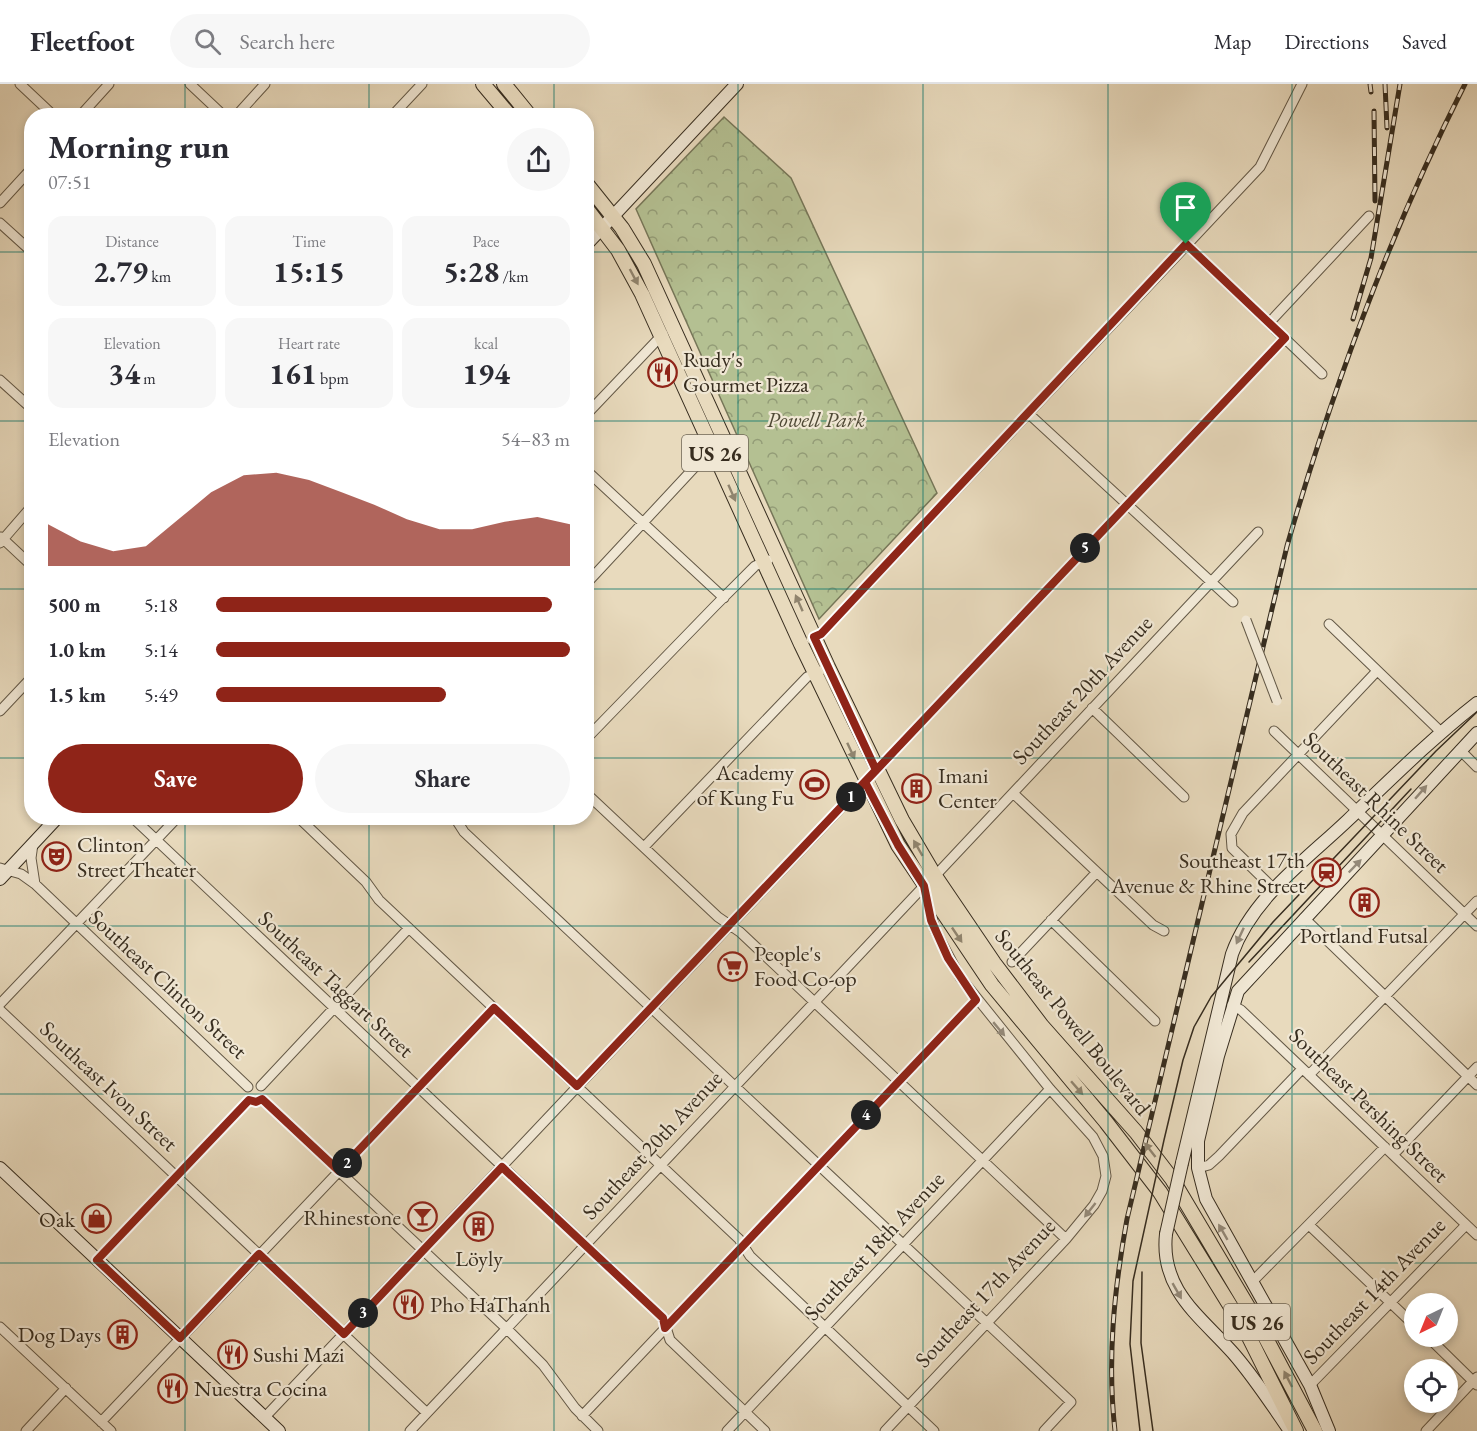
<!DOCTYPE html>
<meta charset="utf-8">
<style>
:root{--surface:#fff;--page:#f7f7f7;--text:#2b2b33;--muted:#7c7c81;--line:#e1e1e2;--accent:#8f2418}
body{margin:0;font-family:"EB Garamond",serif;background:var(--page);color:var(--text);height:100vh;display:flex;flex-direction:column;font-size:22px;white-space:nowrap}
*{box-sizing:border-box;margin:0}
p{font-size:20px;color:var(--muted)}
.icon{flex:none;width:33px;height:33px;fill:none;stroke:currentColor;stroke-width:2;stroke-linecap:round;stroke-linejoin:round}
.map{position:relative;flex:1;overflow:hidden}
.sheet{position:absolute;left:24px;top:24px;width:570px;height:717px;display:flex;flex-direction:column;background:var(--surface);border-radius:24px;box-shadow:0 3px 9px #0003}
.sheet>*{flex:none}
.needle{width:39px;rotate:223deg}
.buttons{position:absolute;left:1404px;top:1209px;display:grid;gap:12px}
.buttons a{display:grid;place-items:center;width:54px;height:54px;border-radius:50%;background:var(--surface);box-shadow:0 3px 9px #0003;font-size:30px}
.pin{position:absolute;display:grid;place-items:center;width:51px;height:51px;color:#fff;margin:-62px -26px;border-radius:50% 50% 50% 0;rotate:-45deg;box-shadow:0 0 6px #0007}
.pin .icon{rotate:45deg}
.km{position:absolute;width:30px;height:30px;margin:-15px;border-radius:50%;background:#222;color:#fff;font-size:16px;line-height:30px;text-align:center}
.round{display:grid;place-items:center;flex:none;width:63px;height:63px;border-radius:32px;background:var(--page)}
.headline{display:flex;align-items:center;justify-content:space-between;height:102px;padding:0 24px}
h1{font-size:33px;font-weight:700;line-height:45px}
.metrics{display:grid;grid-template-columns:repeat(3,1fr);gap:9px;height:102px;padding:6px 24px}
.metrics div{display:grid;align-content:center;border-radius:15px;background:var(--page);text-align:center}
.metrics b{font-size:30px;font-weight:700}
.metrics small{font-size:16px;font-weight:400}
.metrics p{font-size:16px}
.chart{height:168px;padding:12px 24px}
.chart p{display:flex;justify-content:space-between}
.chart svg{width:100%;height:108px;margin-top:6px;fill:var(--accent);opacity:.7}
.primary-button{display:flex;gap:12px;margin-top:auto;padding:12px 24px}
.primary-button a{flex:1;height:69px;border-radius:36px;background:var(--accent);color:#fff;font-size:24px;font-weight:700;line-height:69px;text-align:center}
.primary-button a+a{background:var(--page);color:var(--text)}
ul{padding:0 24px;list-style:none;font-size:20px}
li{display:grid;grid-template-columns:96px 72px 1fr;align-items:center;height:45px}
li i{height:15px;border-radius:8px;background:var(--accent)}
header{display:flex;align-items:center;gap:36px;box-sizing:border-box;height:84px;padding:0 30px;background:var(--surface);border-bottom:2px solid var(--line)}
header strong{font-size:28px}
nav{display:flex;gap:33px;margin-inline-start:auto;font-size:21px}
.search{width:420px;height:54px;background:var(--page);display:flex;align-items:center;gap:15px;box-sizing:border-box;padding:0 21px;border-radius:33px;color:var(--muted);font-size:22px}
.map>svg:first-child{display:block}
.forest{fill:url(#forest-crowns);stroke:#767658;stroke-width:1.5}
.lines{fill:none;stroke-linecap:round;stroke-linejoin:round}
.street-casing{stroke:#635846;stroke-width:11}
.secondary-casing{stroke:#372d1f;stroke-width:14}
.primary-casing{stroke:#372d1f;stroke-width:16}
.street{stroke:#f0e7d4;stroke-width:9}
.secondary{stroke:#f0e7d4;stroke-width:12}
.primary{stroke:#e8dabd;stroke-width:14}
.tram{stroke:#372d1f;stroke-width:1.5}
.rail-casing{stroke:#372d1f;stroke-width:5}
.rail{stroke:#f0e7d4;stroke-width:3;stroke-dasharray:9;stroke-linecap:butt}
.street-bridge-casing{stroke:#635846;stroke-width:11;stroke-linecap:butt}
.secondary-bridge-casing{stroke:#372d1f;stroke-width:14;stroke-linecap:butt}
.street-bridge{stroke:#f0e7d4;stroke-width:9}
.secondary-bridge{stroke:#f0e7d4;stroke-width:12}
.oneway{fill:#90846e}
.oneway2{fill:#948a7a}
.route-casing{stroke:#fff;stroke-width:12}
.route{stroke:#8f2418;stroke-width:8}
.grid{fill:none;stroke:#0f766e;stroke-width:1.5;stroke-opacity:0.55}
.labels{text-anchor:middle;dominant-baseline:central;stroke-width:4.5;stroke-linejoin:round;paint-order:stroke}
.shield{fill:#f0e7d4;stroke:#6e6555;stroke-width:1.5}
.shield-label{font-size:21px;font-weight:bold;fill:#372d1f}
.poi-label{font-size:22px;fill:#372d1f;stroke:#f0e7d4;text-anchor:start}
.park-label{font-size:22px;font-style:italic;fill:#504a36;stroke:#f0e7d4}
.street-label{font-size:22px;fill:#372d1f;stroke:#f0e7d4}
</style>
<header>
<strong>Fleetfoot</strong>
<div class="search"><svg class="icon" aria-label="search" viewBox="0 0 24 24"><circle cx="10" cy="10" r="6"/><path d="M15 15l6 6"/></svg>Search here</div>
<nav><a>Map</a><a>Directions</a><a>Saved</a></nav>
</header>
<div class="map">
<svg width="1477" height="1347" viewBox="0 0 1477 1347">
<defs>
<pattern id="forest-crowns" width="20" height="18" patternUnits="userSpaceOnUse" patternTransform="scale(1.5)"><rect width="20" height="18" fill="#b4c092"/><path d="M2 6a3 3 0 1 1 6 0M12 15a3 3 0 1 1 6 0" fill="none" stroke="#939c77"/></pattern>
</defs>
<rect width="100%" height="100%" fill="#e8dabd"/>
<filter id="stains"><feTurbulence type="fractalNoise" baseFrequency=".00333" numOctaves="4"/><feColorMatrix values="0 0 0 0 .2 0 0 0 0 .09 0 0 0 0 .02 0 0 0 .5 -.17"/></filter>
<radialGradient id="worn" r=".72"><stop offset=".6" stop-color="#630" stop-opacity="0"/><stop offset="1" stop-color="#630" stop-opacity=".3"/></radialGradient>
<!-- forest -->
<path class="forest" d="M724,33L791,94L937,409L819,535L636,125Z"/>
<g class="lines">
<defs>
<path id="street" d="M20,0L54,32
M190,0L224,32
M80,32L109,0
M236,32L265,0
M392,32L422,0
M0,119L32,84
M0,139L32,168
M1186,160L1322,290
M1269,239L1369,132
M0,296L32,325
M1029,330L1233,518
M586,331L663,250
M586,386L724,514
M1,453L32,482
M0,459L32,422
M586,500L706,371L718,364
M1329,540L1441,648
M811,555L821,550L1260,83L1302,0
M1092,624L1184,713
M0,627L32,593
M1274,647L1477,842
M586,655L715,522L755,482L768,476
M1460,666L1477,683
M586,709L718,833L740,848L1066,1155
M1013,709L1153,841L1164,847
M133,734L663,1234L670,1256L765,1347
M299,734L366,798L379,816L739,1155L750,1172L934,1347
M455,734L464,748L1071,1318L1044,1347
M33,760L31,774L35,800
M644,763L807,593L820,587
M0,784L21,790L35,800L248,1003
M935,792L1258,448
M1274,805L1232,764L1231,750L1243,729L1377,587
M1304,834L1477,1001
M1051,836L1155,937
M1012,878L1096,789
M0,920L177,734
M1232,921L1241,926L1477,1151
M0,926L427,1329
M1309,991L1477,817
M261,1002L409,844
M262,1015L507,1245L543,1281L575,1324L598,1347
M1393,1071L1477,983
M1198,1084L1209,1081L1219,1072L1302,985
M1309,1141L1414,1241
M97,1176L249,1016
M1252,1198L1385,1063
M0,1243L111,1347
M1427,1252L1477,1301
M1310,1301L1466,1141
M582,1332L976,916
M265,1333L1285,254
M101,1338L494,924
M26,1347L66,1304
M410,1347L924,802
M727,1347L1050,1005
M885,1347L1066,1155L1094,1121L1102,1107L1106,1092L1103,1072L1093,1053L1050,1005L960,893L935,846L925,805
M1426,1347L1477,1293"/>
<path id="secondary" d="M586,161L737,0
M0,795L57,734
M1182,1079L1232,870C1252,814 1305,777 1348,736C1390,696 1431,655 1477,619
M0,1084L279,1347
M1166,1150C1160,1206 1200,1232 1233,1269C1254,1293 1272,1321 1290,1347
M1329,1347L1310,1301L1206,1115L1198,1084V1057L1218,972L1238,907L1477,649"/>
<path id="primary" d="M483,0L510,32
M504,0L530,32
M586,99L622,144L644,180L828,583L902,736L935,792L994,879L1042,942L1136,1048L1172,1095L1260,1243L1315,1347
M586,124L618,166L642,210L801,560L898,761L992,901L1106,1038L1160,1108L1247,1249L1296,1347"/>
</defs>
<!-- street casing -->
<use href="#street" class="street-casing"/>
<!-- secondary casing -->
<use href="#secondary" class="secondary-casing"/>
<!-- primary casing -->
<use href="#primary" class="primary-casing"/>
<!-- street -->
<use href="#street" class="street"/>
<!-- secondary -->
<use href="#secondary" class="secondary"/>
<!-- primary -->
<use href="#primary" class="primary"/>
<!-- tram -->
<path class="tram" d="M1249,878L1411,705
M1142,1188L1141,1259L1153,1347
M1140,1347L1130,1260L1133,1197L1164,1056L1183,976L1194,943L1211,913L1273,838L1436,667L1477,628"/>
<defs>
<path id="rail" d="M1370,0L1371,8
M1385,0L1387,44
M1374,27L1375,117
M1353,235L1371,174L1400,0
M1115,1347C1107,1276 1114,1206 1127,1135L1287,462C1333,303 1390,148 1465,0"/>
</defs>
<!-- rail casing -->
<use href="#rail" class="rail-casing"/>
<!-- rail -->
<use href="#rail" class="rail"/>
<defs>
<path id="street-bridge" d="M1246,536L1277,617"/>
<path id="secondary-bridge" d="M1166,1150L1182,1079"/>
</defs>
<!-- street-bridge casing -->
<use href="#street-bridge" class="street-bridge-casing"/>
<!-- secondary-bridge casing -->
<use href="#secondary-bridge" class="secondary-bridge-casing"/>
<!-- street-bridge -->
<use href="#street-bridge" class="street-bridge"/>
<!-- secondary-bridge -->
<use href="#secondary-bridge" class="secondary-bridge"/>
</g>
<!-- one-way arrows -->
<defs><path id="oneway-solid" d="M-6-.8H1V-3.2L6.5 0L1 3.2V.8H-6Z" transform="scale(1.5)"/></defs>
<g class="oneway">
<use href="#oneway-solid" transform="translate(634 193) rotate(62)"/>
<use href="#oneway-solid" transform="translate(732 409) rotate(66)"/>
<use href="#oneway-solid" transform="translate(799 519) rotate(-114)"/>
<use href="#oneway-solid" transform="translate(851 667) rotate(65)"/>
<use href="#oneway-solid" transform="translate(918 764) rotate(-120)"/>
<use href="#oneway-solid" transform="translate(957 851) rotate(56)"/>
<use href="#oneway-solid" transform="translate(1077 1004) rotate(49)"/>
<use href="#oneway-solid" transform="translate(1150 1066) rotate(-128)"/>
<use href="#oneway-solid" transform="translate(1288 1295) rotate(-117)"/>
</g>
<g class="oneway2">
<use href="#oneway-solid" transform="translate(1421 708) rotate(-49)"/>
<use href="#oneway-solid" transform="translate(1355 782) rotate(-46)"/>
<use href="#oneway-solid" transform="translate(1240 852) rotate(115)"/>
<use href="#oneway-solid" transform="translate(999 945) rotate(50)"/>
<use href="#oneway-solid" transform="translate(1090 1126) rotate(128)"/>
<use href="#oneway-solid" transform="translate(1223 1148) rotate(-120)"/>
<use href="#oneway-solid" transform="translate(1177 1207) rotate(60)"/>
</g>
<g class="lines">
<defs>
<path id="route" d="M1186,160L821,550L814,553L876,686L577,1002L494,924L339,1087L262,1015L256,1018L249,1016L97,1176L180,1254L259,1170L344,1250L502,1083L663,1234L665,1244L976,916L948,874L931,836L924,802L898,761L865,698L1285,254L1186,160"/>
</defs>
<!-- route casing -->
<use href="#route" class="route-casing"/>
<!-- route -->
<use href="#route" class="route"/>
</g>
<!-- grid -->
<path class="grid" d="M185,0V32M369,0V32M554,0V32M738,0V1347M923,0V1347M1108,0V1347M1292,0V1347M0,168H32M586,168H1477M0,337H32M586,337H1477M0,505H32M586,505H1477M0,674H32M586,674H1477M185,734V1347M369,734V1347M554,734V1347M0,842H1477M0,1010H1477M0,1179H1477"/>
<!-- icons -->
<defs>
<symbol id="restaurant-ring" viewBox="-11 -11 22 22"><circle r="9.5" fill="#f0e7d4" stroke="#8f2418" stroke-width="1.5"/><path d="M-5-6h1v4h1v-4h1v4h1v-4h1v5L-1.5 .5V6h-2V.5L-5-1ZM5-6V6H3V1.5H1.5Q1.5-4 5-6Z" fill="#8f2418"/></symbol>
<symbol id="stadium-ring" viewBox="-11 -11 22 22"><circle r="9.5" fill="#f0e7d4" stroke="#8f2418" stroke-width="1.5"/><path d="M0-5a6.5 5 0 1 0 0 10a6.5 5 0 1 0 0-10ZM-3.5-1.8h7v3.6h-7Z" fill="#8f2418"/></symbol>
<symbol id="building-ring" viewBox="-11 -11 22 22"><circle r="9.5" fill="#f0e7d4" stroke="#8f2418" stroke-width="1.5"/><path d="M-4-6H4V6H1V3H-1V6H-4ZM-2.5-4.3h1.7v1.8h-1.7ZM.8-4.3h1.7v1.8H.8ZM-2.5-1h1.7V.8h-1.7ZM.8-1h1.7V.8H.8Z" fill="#8f2418"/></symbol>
<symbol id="theatre-ring" viewBox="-11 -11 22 22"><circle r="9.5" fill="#f0e7d4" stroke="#8f2418" stroke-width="1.5"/><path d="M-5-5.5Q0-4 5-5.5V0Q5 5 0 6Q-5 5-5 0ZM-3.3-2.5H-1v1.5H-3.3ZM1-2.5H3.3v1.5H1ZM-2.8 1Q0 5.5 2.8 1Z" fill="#8f2418"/></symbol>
<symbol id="station-ring" viewBox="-11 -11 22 22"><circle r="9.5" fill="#f0e7d4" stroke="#8f2418" stroke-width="1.5"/><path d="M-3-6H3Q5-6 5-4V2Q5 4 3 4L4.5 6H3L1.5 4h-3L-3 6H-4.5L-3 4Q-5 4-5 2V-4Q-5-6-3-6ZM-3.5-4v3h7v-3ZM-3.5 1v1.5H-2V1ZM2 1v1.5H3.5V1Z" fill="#8f2418"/></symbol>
<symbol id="supermarket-ring" viewBox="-11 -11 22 22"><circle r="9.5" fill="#f0e7d4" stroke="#8f2418" stroke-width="1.5"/><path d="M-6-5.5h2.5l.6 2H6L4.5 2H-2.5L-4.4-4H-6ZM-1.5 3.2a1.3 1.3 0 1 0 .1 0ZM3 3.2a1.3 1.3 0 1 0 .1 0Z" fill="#8f2418"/></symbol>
<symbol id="bar-ring" viewBox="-11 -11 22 22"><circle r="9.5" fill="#f0e7d4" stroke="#8f2418" stroke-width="1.5"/><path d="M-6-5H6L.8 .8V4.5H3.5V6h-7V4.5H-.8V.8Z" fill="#8f2418"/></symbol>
<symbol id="shop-ring" viewBox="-11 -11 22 22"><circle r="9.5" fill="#f0e7d4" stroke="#8f2418" stroke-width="1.5"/><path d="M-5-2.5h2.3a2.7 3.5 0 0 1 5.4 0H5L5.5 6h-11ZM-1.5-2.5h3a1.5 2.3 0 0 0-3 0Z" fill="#8f2418"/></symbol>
</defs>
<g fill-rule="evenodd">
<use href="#restaurant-ring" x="646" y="272" width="33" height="33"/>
<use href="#stadium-ring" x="798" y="684" width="33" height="33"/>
<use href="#building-ring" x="900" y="688" width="33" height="33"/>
<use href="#theatre-ring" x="40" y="756" width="33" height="33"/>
<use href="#station-ring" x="1310" y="772" width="33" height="33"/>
<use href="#building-ring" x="1348" y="802" width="33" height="33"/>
<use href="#supermarket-ring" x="716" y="866" width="33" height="33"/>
<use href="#bar-ring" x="406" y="1116" width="33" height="33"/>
<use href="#shop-ring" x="80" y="1118" width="33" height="33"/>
<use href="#building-ring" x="462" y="1126" width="33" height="33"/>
<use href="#restaurant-ring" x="392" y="1204" width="33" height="33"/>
<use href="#building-ring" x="106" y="1234" width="33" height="33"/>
<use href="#restaurant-ring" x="216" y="1254" width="33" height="33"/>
<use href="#restaurant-ring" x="156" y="1288" width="33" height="33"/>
</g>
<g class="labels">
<!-- shield labels -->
<g class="shield">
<rect x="682" y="351" width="66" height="36" rx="4.5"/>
<rect x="1224" y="1220" width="66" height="36" rx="4.5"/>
</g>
<g class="shield-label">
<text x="715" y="369">US 26</text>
<text x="1257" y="1238">US 26</text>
</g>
<!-- poi labels -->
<g class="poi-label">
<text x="683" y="275">Rudy's<tspan x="683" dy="25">Gourmet Pizza</tspan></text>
<text x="794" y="688" text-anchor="end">Academy<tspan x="794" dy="25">of Kung Fu</tspan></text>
<text x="938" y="691">Imani<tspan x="938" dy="25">Center</tspan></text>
<text x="77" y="760">Clinton<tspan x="77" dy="25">Street Theater</tspan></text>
<text x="1305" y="776" text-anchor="end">Southeast 17th<tspan x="1305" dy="25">Avenue &amp; Rhine Street</tspan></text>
<text x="1364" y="851" text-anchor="middle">Portland Futsal</text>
<text x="754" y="869">People's<tspan x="754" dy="25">Food Co-op</tspan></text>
<text x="401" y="1133" text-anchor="end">Rhinestone</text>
<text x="75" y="1135" text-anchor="end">Oak</text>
<text x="479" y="1174" text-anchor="middle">Löyly</text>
<text x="430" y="1220">Pho HaThanh</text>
<text x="101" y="1250" text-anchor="end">Dog Days</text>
<text x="253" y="1270">Sushi Mazi</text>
<text x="194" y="1304">Nuestra Cocina</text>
</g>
<!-- park labels -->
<g class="park-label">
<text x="816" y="335">Powell Park</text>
</g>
<!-- street labels -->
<g class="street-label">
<text transform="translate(1082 606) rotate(-47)">Southeast 20th Avenue</text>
<text transform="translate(1376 718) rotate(44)">Southeast Rhine Street</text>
<text transform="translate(168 900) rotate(43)">Southeast Clinton Street</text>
<text transform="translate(336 900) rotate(43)">Southeast Taggart Street</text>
<text transform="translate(1073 938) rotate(51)">Southeast Powell Boulevard</text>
<text transform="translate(109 1002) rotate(43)">Southeast Ivon Street</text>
<text transform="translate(1369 1021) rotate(44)">Southeast Pershing Street</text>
<text transform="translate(652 1061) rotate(-47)">Southeast 20th Avenue</text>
<text transform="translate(874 1162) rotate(-47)">Southeast 18th Avenue</text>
<text transform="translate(1374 1207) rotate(-46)">Southeast 14th Avenue</text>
<text transform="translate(985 1209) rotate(-47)">Southeast 17th Avenue</text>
</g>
</g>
<rect width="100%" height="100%" filter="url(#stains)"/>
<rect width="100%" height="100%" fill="url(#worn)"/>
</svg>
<div class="buttons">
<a><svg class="needle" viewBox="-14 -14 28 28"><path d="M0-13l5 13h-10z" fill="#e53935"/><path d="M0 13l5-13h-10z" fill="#7c7c81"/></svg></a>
<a><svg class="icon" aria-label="locate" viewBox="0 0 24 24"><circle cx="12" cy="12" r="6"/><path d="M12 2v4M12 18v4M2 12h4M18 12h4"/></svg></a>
</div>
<div class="pin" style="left:1186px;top:160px;background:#1e9e55"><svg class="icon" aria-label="arrive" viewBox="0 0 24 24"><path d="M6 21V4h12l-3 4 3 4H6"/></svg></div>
<b class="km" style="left:851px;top:713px">1</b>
<b class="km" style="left:347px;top:1079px">2</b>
<b class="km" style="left:363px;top:1229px">3</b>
<b class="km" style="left:866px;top:1031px">4</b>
<b class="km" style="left:1085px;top:464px">5</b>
<section class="sheet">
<div class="headline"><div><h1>Morning run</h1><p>07:51</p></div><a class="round"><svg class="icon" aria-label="share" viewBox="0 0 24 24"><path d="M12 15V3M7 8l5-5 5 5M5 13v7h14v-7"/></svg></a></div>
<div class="metrics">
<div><p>Distance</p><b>2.79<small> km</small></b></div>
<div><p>Time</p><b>15:15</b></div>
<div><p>Pace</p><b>5:28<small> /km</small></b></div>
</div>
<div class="metrics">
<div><p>Elevation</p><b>34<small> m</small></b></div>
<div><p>Heart rate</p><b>161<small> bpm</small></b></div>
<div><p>kcal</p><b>194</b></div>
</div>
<div class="chart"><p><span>Elevation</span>54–83 m</p>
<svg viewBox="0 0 160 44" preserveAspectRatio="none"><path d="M0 44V27L10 34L20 38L30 36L40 25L50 14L60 7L70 6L80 9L90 14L100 19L110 25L120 29L130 29L140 26L150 24L160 27V44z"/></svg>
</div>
<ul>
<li><b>500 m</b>5:18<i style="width:95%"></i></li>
<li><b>1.0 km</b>5:14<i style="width:100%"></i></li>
<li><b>1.5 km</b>5:49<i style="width:65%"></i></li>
</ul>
<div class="primary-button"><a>Save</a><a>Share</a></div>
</section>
</div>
